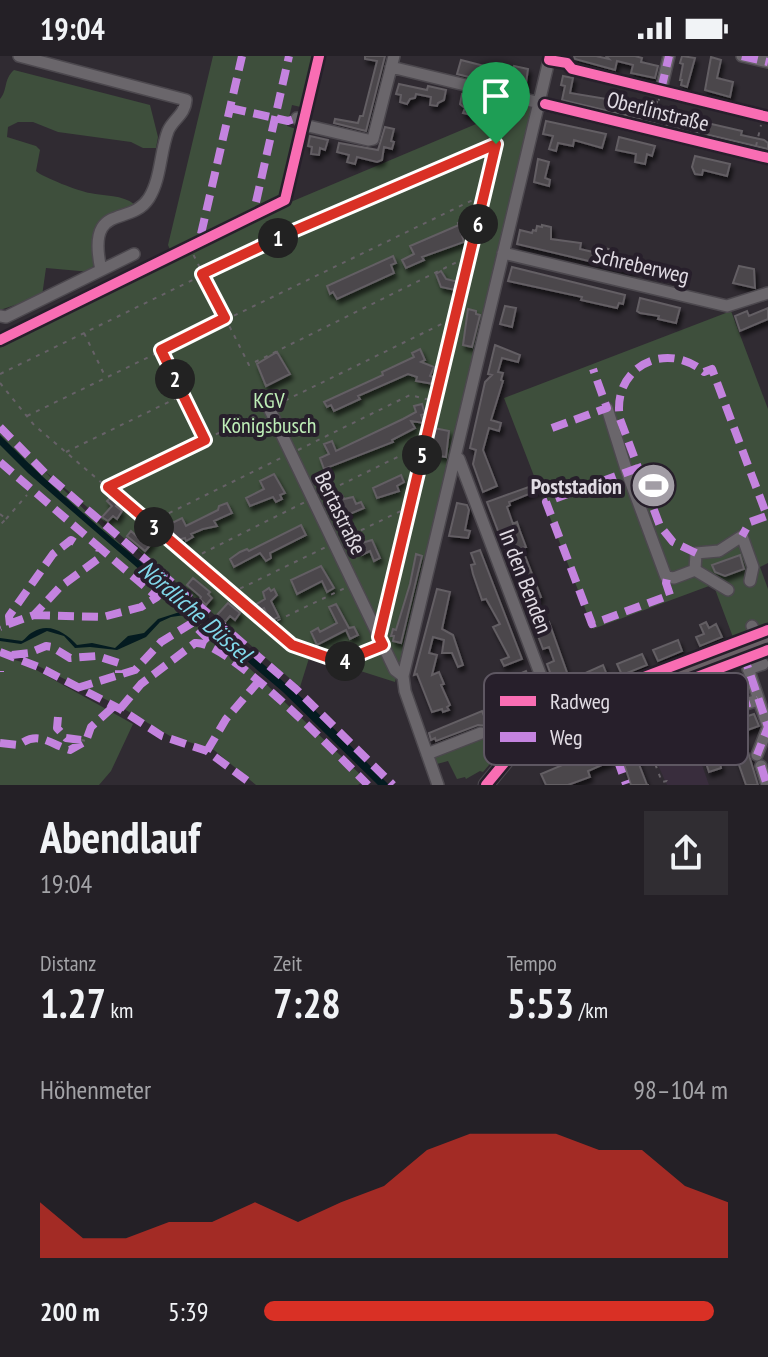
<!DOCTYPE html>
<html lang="de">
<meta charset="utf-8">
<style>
:root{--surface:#242026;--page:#302d32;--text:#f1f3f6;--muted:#a3a3a7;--accent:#d93025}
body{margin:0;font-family:"PT Sans Narrow",sans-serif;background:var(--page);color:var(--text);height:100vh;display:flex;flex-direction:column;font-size:30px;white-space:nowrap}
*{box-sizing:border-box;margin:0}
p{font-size:26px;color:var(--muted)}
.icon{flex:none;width:44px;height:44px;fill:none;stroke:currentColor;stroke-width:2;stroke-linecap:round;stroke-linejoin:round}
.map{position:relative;height:729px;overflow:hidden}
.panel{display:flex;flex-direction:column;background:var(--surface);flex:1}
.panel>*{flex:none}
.pin{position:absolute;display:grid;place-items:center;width:68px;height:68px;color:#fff;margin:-82px -34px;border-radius:50% 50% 50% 0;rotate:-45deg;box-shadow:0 0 8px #0007}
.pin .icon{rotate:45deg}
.km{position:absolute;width:40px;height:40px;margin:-20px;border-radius:50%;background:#222;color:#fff;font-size:22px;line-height:40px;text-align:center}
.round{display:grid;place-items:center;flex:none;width:84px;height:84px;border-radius:0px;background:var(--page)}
.overview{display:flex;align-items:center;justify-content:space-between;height:136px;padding:0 40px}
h1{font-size:44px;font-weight:700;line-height:60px}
.stats{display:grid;grid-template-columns:repeat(3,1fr);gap:12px;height:136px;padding:8px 40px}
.stats div{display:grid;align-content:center}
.stats b{font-size:40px;font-weight:700}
.stats small{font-size:22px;font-weight:400}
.stats p{font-size:22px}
.chart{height:224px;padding:16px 40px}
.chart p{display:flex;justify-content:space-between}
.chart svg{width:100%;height:144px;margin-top:8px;fill:var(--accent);opacity:.7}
ul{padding:0 40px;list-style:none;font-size:26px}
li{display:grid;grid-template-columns:128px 96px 1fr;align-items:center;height:60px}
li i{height:20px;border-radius:10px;background:var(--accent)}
.status{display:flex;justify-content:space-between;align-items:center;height:56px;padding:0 40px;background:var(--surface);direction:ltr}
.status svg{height:22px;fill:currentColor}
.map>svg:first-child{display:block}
.built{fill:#392d3d}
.green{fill:#3e4f3c}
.water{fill:#041b20}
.building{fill:#4b464c;stroke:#635e64;stroke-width:2;filter:url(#shadow)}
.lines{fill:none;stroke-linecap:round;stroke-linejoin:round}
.minor-casing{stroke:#4c484e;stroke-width:14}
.major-casing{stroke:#4c484e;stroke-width:17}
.path{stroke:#666167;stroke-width:2;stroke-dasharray:4 6;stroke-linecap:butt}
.minor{stroke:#6a666b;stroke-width:11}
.major{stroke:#6a6066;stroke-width:14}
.quiet{stroke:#c483df;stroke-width:8;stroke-dasharray:16 8;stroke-linecap:butt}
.cycleway-casing{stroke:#271f2b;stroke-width:15}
.cycleway{stroke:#f96db3;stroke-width:10}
.route-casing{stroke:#fff;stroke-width:16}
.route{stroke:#d93025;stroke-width:10}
.labels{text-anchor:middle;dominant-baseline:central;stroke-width:8;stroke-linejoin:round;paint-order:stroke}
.street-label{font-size:22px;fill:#e0dbe3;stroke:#271f2b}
.park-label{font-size:22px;fill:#beedb7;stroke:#271f2b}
.poi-label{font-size:22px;font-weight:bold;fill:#e0dbe3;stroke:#271f2b;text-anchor:end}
.water-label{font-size:24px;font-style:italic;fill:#81d8ea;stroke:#271f2b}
.key{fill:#271f2b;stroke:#5e5762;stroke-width:2}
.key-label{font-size:22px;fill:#e0dbe3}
</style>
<div class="status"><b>19:04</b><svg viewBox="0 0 49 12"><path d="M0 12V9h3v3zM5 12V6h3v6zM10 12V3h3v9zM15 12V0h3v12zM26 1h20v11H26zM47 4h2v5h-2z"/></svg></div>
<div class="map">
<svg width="768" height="729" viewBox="0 0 768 729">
<defs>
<filter id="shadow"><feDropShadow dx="2.5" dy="4.5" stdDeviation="2" flood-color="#0009"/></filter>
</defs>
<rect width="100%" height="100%" fill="#302b32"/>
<!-- built -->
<path class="built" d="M693,683L709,729H667L658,709L671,704L667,693Z"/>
<!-- green -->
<path class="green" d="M213,0H317L305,52L292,49L287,70L299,74L283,141L171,196L168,189Z
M14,14L150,49L158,81L156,92H143L131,86L58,76L33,66H18L8,71L7,81L36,90L40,94L36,115C42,121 81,136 90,137C104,140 123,139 134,148L133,151L110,159L91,216L46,212L42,240L0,254V43C8,34 3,24 14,14Z
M521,49L532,52L395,626L310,599L300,631L41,412L366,724L358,729H256L214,694L170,680L119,650L22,602L0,595V284L285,144L293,145Z
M731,255L768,353V507L760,511L768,533V571L734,584L715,533L709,530L593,573L504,342Z
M0,600L22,606L133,668L111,715L99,729H0Z
M493,676L501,695L483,716L480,715L466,723L465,721L457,723L448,705L437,708L434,701L437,696Z"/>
<!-- water -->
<path class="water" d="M0,379C91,472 197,549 294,635C327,664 357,697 389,729H378L283,636L192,558L171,561L160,566L146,581L117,594L90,591L75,592L64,580L47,575L21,588L0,585V582L22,585C26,583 28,578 33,576C49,566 66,577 77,589L92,587L115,592L128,580L144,577L158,563L186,554L28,417L0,389Z"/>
<!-- building -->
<path class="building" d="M365,0H385L366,75L334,67L335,63L358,67L360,60H363L377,5L365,3Z
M574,0H596L609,3L606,0H635L642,2L641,6L658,10L655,22L631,17L633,9L617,5L615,14L575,3Z
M682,0L695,2L687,31L681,29L682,24H680L683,8L680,7Z
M711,1L721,4L717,22L733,26L730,41L705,34Z
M461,4L492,12L489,26L457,18Z
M514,10L528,13L525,34L513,32L516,21L511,20Z
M563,20L573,22L570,37L619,45L618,49L640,54V52L644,53L645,48L648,49L649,44L657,46L655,52L672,57V59L742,75L741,79L764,84L768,87V93L562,44L565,30L561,29Z
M399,28L427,34L428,30L446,34L444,44L438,47L437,50L430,49L431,41L416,38L415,42L410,43L407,48L400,46L401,39L396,38Z
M462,38L481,43L478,53L474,52L472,59L463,57L465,52L460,48Z
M546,65L606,78L602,92L574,84L573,90L558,87L556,95L549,93L553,80L543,78Z
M385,71L394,73L391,85L394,86L392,93L384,91L382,104L377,106L357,101L355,108L347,106L349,99L337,96L339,87L378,94Z
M310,80L328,84L325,94L320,92L319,99L311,98L312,91L308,90Z
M619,81L655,90L652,100L647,98L645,108L635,106L636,98L616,94Z
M695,100L730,108L727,120L703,114L702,119L695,118L692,111Z
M538,103L549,106L545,122L550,124L549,130L534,126Z
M465,164L469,172L461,176L464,186L422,201L424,204L406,212L402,204L414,198L410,190L459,169L458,167Z
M542,169L551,171V183L581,187L580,193L593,196L595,190L613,194L611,202L633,204L631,215L517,188L520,174L532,177L533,174L536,175L537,170L542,171Z
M393,200L396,207L391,209L394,217L337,243L333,236L330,238L327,230Z
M739,210L754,213L755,232L733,227Z
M512,211L625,239L623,248L619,247L617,252L581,244L582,241L508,225Z
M441,215L446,223L462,227L460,235L441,231L436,218Z
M640,242L680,252L676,267L658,263L659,260L640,257L637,255Z
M505,250L516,252L512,271L500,268Z
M768,252V263L740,275L735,260L747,255L749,260Z
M468,253L476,255V258L480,259L472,291L463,289Z
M495,289L520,299L518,306L502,302L498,316L503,317L501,324L503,325L491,364L501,367L499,375L489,372L483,394L497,430L483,436L473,408L476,394L470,392L485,326L492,319L488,318Z
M420,293L425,304L421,306L434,311L430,320L436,322L434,328L416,325L417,321L408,318L358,340L360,343L334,355L331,349L327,351L324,346L383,319L382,316L414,301L412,297Z
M277,296L290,318L266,330L257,308Z
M422,348L425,358L421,359L424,367L411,365L415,372L392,384L393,386L324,413L320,402L329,398L324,388L332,385L336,395L403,363L416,356L414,350Z
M434,372L449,375L446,401L428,398Z
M274,418L285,437L280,439L282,443L276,446L273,441L250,450L246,442L264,433L260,425Z
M401,419L404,426L397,430L399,435L377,442L373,432Z
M537,428L539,434L509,446L510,449L507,451L513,468L517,466L520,475L526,491L522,492L541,541L537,543L546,567L549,566L569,622L571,621L577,636L560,643L547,608L554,605L549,591L543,593L487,446Z
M113,439L120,445L116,450L122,455L117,463L113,460L108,465L102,461L112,450L107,445Z
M342,439L344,443L353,441L356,448L361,446L364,452L345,460L333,443Z
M227,447L232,457L214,465L217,470L203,473L191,478L193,481L186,485L185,482L178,484L168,469L182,462L186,470L218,454L219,450Z
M457,447L467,449L469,454L465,474L470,475L468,482L449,480Z
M301,469L306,479L270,497L271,502L266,505L260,497L234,511L230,503L240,496L247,493L249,495Z
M131,475L142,485L147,479L154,485L145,495L127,480Z
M372,484L380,502L374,505L370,495L362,499L358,493V488Z
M480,494L522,603L504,610L501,604L509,601L493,571L500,568L486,543L482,544L473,518L471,509L475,508L471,497Z
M416,498L422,500L401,587L393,585L394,580H391L393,573L396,574L410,528Z
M740,499L744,513L725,520L715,516L712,509Z
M321,510L334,532L327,536L322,525L297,538L291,524Z
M193,522L210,536L208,538L212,542L206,549L200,543L201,541L187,529Z
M269,532L271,535L274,533L277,539L271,545L279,561L270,565L264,552L258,555L255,549L265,543L263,536Z
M437,533L450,536L442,573L453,579L463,609L458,611L452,597H442L444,584L433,581L429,597L437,599L432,619L439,616L444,628L441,629L450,649L447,651L449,654L443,656L442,653L432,656L417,618L414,619Z
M228,547L240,557L235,564L230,560L225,566L217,559Z
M336,548L349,572L354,571L358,579L350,583L346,574L317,589L311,576L318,572L320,576L337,567L329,551Z
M706,566L709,572L716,568L722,581L700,590L696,581L704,578L700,569Z
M678,584L682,595L658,605L653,594Z
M642,598L647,609L622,619L617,608Z
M603,609L609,624L588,632L583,618Z
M526,615L542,657L532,660L514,620Z
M482,655L484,660L498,655L501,663L487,670L478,669L436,685L435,682L431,684L429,677Z
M754,658L759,670L742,676L758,729H746L729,680L724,681L722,676L717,678L715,671Z
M632,680L641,702L637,703L647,729H631L624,708L627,707L619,685Z
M605,691L611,705L588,715L590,721L568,729H546L541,718Z
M710,692L715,707L720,706L721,712L709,716L702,695Z"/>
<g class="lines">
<defs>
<path id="minor" d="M19,0L186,44C185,59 173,63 168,75C160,96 161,123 149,142C130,172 86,144 101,214
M742,0L768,6
M549,4L567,7L572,13L768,61
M391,11L768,102
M661,34L669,0
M297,62L304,69L368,84L373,83L394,0
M503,197L727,250L768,237
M0,260L6,261L134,198
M269,352L395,614L403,620
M607,352L627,416L666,521L674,522L695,514L728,534
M455,400L459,403L558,665
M695,514L696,497L719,495L742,480L753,511L750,525
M752,570L759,587
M742,594L768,671L757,699
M748,613L763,608
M642,633L663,694
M648,652L683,639L694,632L699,624L695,612
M712,659L758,644
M427,698L481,677
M761,710L767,729
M438,729L405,635L403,620L550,0"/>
<path id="major" d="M486,729L514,695L565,662L768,584"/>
</defs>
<!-- minor casing -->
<use href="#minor" class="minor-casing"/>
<!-- major casing -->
<use href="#major" class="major-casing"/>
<!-- path -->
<path class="path" d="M654,64L659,43
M756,90L761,69
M189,190L249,309L469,200
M84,277L105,320
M162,295L205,383
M0,318L291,176L496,88
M0,327L34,369L292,589L341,606L376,592
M276,349L454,262
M27,360L483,139
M298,394L410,339L434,345
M66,396L183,339
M108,431L260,357
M322,438L424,388
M0,458L6,463L0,469
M6,463L27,439
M151,466L281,402
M343,483L409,451
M193,502L305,446
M231,537L326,491
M383,564L496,88L500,79L523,53
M268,569L345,532
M81,684L86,685
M660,703L654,705L662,726L667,725L668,729
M648,728V729"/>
<!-- minor -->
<use href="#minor" class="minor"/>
<!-- major -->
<use href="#major" class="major"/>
<!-- quiet -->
<path class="quiet" d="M742,0L768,6
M661,34L669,0
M230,52L288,65L297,62
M256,146L289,0
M201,178L242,0
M0,371L47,419L296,633L393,729
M552,372L607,352L593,313
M0,406L100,492L98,503L60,531L34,559L0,571
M638,412L546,446L592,568L670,539L666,527L667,522
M696,497L673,486L660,470L620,363C611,312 665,283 704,316L712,313L767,460L750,466L742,480
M34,559L103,561L141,551L157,541L100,492
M10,569L9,560L53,498L71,484L79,489
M0,596L41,612L120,653L162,680L207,695L253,729
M743,597L768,671L757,699
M12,599L29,597L46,590L52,591L70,602L97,600L119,607V617
M0,615V616
M77,632L135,614L161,586L192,567L214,589
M120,653L141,628L195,587C226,583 342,703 368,729
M601,657L626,728
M712,659L758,644
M58,661L57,672L66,682L81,684
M494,675L503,696
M0,687L19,689C39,674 49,688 70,694L86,685L91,671L113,651
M207,695L226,663L258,626
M761,710L767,729"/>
<defs>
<path id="cycleway" d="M550,0L549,4L567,7L572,13L768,61
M545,48L768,102
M0,284L285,144L319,0
M538,686L575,667L768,594
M486,729L514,695L570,649L768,574"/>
</defs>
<!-- cycleway casing -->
<use href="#cycleway" class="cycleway-casing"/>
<!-- cycleway -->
<use href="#cycleway" class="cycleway"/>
</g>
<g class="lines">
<defs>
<path id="route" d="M496,88L379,581L383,589L341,606L292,589L108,431L205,384L161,294L225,262L202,218L291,176Z"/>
</defs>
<!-- route casing -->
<use href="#route" class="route-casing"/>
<!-- route -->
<use href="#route" class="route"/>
</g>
<!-- icons -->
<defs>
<symbol id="stadium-disc" viewBox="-11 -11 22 22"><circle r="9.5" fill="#a29da5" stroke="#271f2b"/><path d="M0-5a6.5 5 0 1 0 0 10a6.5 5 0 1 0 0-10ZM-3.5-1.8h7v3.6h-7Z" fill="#fff"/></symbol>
</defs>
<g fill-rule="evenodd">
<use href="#stadium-disc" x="628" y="404" width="51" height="51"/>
</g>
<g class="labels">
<!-- street labels -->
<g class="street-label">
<text transform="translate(658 55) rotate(14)">Oberlinstraße</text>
<text transform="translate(641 209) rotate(13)">Schreberweg</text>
<text transform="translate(341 457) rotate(64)">Bertastraße</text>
<text transform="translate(526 525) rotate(69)">In den Benden</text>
</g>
<!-- park labels -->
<g class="park-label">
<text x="269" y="344">KGV<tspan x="269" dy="25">Königsbusch</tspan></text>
</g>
<!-- poi labels -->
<g class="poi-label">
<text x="622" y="430">Poststadion</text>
</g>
<!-- water labels -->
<g class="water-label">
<text transform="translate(195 555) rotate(41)">Nördliche Düssel</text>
</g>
</g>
<!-- legend -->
<rect x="484" y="617" width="264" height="92" rx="12" class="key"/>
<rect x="500" y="640" width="36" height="10" fill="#f96db3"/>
<rect x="500" y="676" width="36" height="10" fill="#c483df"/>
<g class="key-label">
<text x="550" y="653">Radweg</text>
<text x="550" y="689">Weg</text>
</g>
</svg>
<div class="pin" style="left:496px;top:88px;background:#1e9e55"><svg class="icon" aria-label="arrive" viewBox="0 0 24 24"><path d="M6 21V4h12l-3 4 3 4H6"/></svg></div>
<b class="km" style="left:278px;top:182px">1</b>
<b class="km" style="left:175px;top:323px">2</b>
<b class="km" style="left:154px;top:471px">3</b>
<b class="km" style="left:345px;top:605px">4</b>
<b class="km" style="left:422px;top:399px">5</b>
<b class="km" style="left:478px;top:168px">6</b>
</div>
<section class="panel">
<div class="overview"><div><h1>Abendlauf</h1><p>19:04</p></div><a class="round"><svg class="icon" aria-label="share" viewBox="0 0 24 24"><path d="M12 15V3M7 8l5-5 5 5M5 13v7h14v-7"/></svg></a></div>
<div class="stats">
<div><p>Distanz</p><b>1.27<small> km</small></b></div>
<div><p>Zeit</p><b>7:28</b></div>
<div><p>Tempo</p><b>5:53<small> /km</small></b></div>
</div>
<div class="chart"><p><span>Höhenmeter</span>98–104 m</p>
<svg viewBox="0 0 160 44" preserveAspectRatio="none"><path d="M0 44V27L10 38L20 38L30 33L40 33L50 27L60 33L70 27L80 22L90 11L100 6L110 6L120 6L130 11L140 11L150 22L160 27V44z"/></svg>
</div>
<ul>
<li><b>200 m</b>5:39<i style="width:97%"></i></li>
</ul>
</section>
